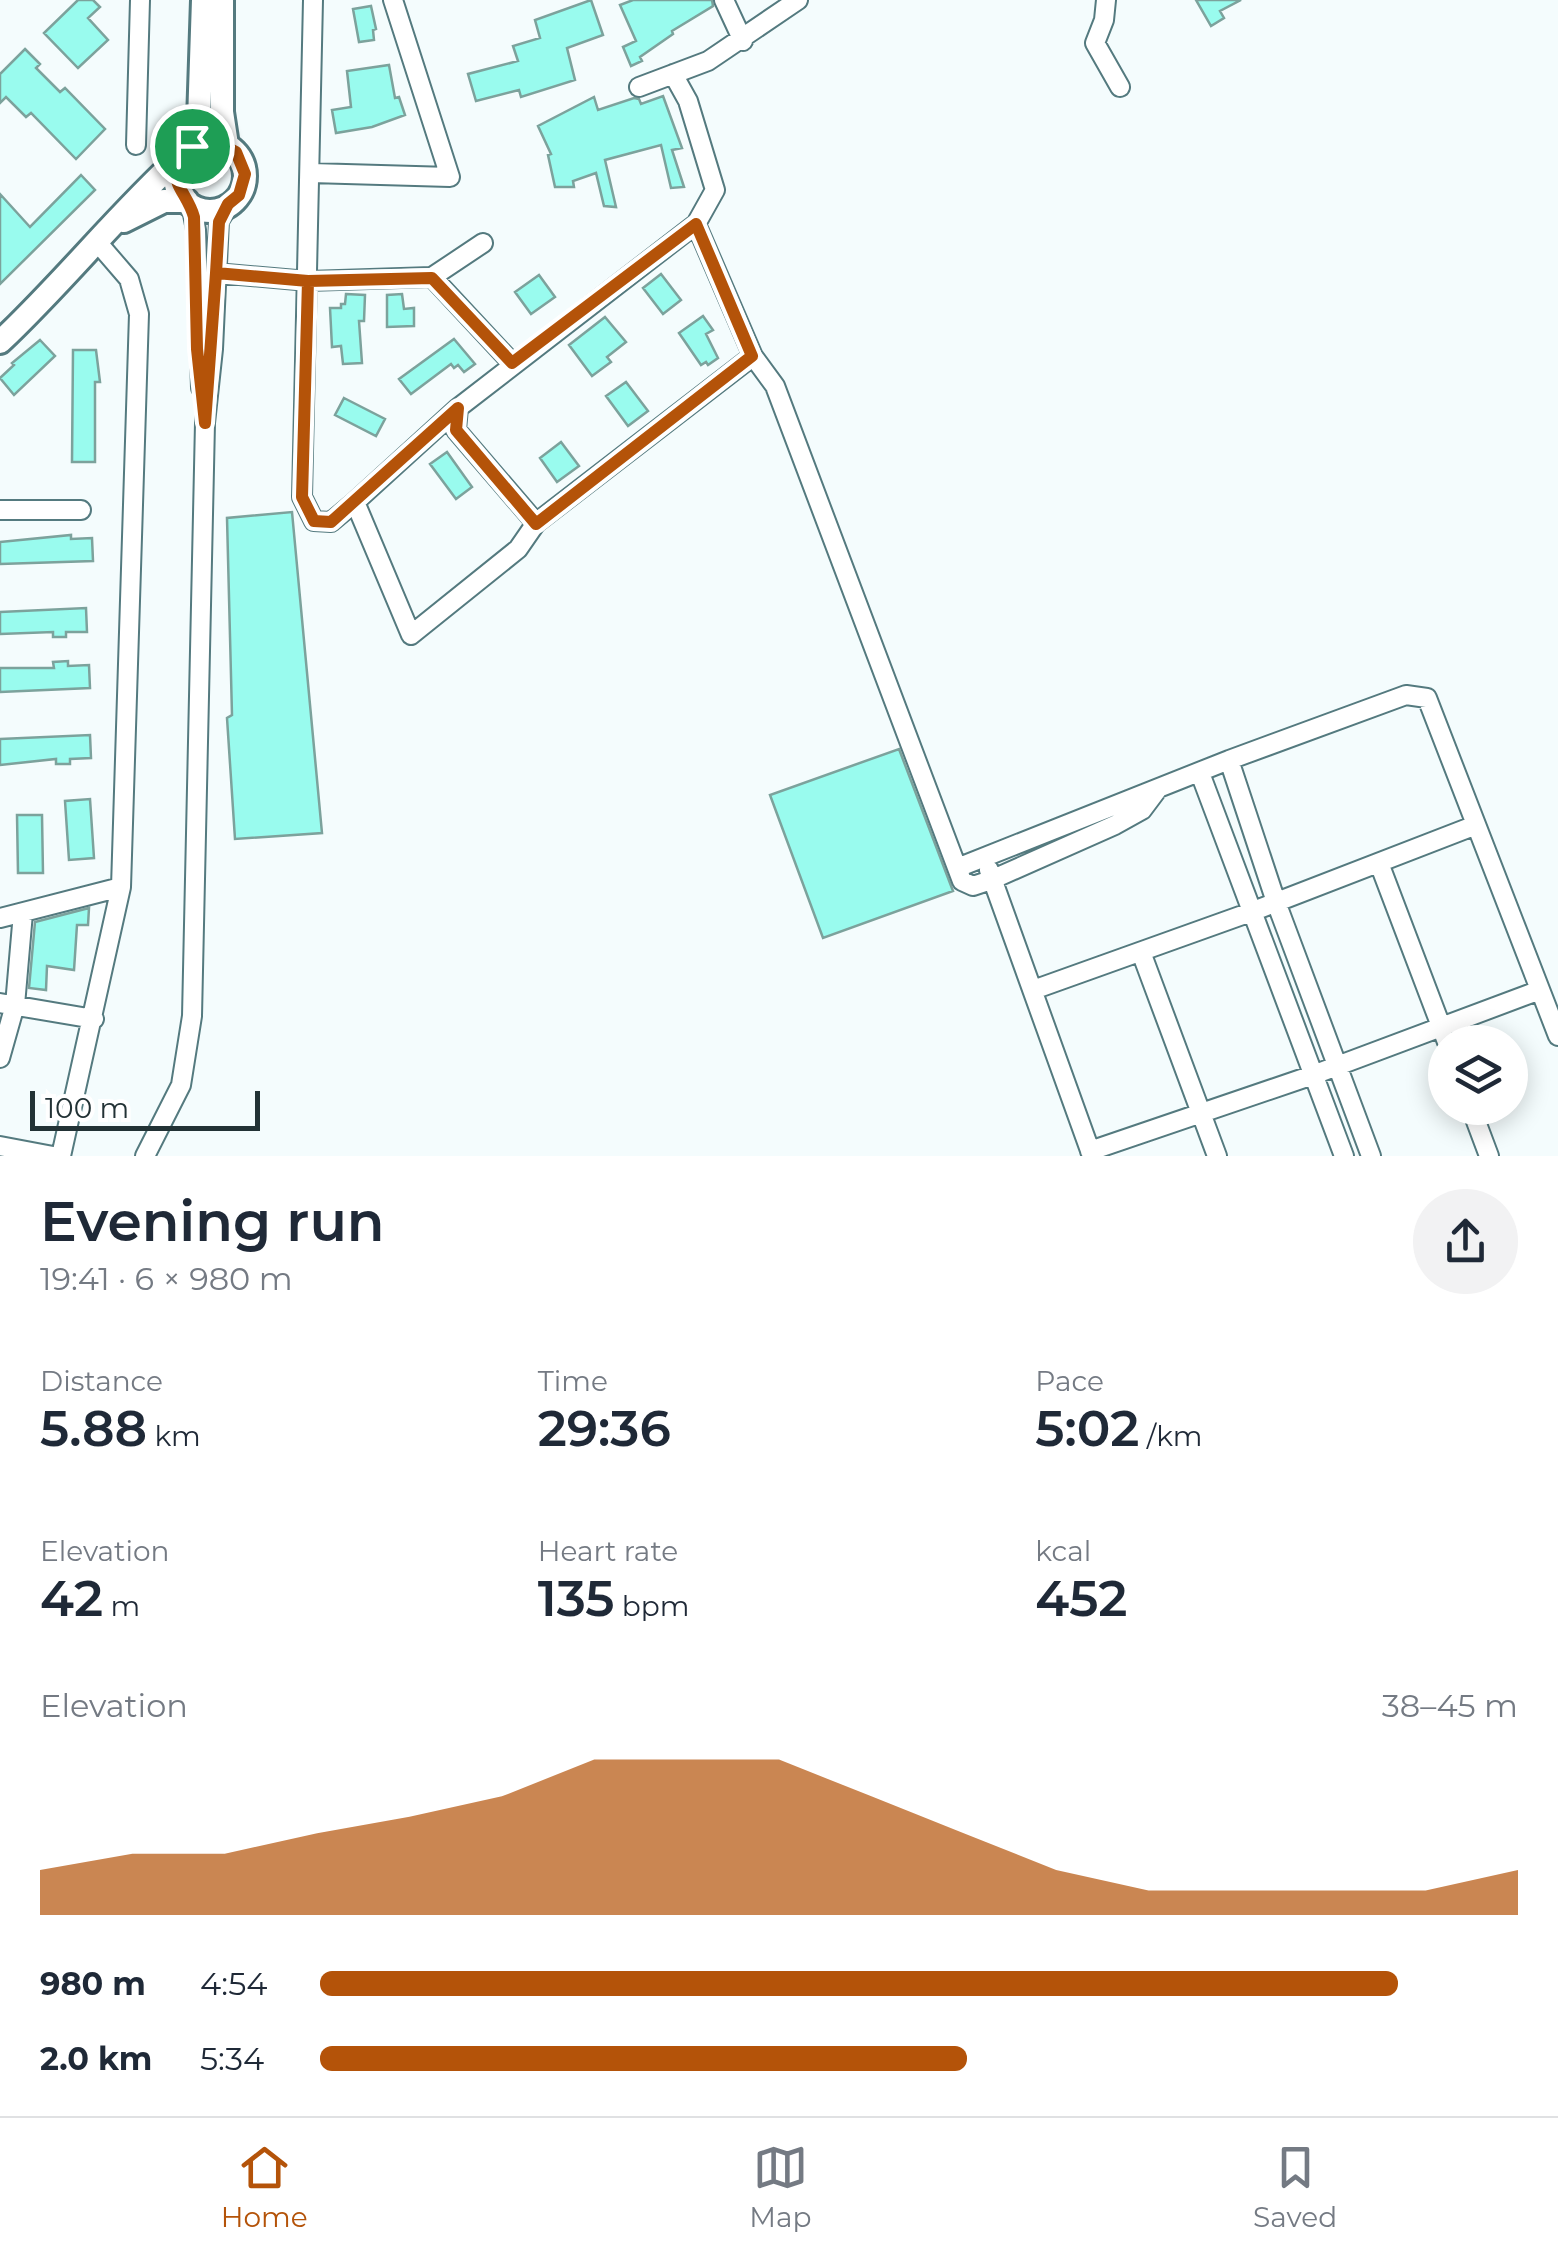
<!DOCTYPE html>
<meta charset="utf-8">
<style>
:root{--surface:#fff;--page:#f2f2f3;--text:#1f2937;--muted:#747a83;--line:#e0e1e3;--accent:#b45309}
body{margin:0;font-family:Montserrat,sans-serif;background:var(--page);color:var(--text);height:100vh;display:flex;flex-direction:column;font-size:38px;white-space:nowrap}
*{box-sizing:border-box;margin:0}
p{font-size:32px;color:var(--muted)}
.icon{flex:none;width:55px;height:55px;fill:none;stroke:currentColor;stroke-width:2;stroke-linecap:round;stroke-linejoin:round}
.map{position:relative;height:1156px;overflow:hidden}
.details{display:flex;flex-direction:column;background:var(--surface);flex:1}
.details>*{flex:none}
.tools{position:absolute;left:1428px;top:1025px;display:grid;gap:20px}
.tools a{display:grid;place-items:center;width:100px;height:100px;border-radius:50%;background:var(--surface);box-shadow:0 5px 25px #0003;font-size:50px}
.scale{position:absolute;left:30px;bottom:25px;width:230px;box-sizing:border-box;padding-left:10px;border:5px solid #223235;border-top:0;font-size:28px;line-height:35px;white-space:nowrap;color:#223235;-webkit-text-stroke:8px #fff;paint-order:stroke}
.pin{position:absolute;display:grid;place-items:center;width:85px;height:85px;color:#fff;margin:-42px;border:5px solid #fff;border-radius:50%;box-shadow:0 2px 10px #0007}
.round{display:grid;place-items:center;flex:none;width:105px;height:105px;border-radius:52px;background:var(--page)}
.head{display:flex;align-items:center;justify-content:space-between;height:170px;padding:0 40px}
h1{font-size:55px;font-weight:600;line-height:75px}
.stats{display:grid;grid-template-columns:repeat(3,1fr);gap:15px;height:170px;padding:10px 40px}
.stats div{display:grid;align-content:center}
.stats b{font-size:50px;font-weight:600}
.stats small{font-size:28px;font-weight:400}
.stats p{font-size:28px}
.chart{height:280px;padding:20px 40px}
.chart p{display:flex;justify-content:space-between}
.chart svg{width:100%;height:180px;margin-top:10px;fill:var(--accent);opacity:.7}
ul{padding:0 40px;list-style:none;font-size:32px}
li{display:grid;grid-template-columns:160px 120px 1fr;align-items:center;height:75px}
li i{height:25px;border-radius:12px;background:var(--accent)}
.menu{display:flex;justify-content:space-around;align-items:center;height:140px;border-top:2px solid var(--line);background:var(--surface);font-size:28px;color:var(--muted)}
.menu a{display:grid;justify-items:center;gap:5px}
.menu .selected{color:var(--accent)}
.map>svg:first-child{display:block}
.building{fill:#99fbee;stroke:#7ca29c;stroke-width:2.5}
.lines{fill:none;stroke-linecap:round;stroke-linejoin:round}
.minor-casing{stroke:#547a7f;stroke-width:22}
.major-casing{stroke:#547a7f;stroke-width:28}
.minor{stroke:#fff;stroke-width:18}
.major{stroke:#fff;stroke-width:22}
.route-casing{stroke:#fff;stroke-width:20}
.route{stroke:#b45309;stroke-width:12}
</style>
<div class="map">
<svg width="1558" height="1156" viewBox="0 0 1558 1156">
<rect width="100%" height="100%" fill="#f4fcfd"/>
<!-- building -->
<path class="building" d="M78,0H93L100,7L88,18L108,40L78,68L44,33Z
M591,0L603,35L567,48L575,80L521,97L519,90L476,101L468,74L518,61L513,46L540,38L535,20Z
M633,0H712L713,6L672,31L673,34L640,57L642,61L631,66L623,47L636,41L620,5Z
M1196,0H1241L1220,11L1224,18L1211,26Z
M371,6L376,29L373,30L374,40L359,42L353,9Z
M25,49L40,64L36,68L60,92L65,88L105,129L76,159L31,113L26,117L6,97L0,103V74Z
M389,65L395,98L399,97L405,115L372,127L336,133L332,110L351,107L347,71Z
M663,96L682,148L672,150L684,187L671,188L661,145L605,160L616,207L604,206L596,173L573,181L574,187H555L548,155L551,154L538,126L594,97L598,110L634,98L639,99L641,104Z
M81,175L95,190L0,284V194L30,227Z
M661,274L681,300L663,314L643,288Z
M539,275L555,297L531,314L515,292Z
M346,294L365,295L364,321H359L362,363L343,364L341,346L332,347L330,308H341V304H345Z
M402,294L404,309L414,308V326L387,327V295Z
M703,316L713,330L706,334L718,358L708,365L706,362L701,365L679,333Z
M605,317L626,342L607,357L611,362L592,376L569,345Z
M454,339L475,364L464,372L458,365L454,368L451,364L411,394L399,379Z
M40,340L55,356L14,395L0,378L14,365L12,363Z
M73,350H96L100,382H95V462H72Z
M626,382L648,411L628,426L606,396Z
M344,398L385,419L376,436L335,415Z
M561,442L579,466L557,482L540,458Z
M447,452L472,487L456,499L430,464Z
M292,512L322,833L235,839L227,718L232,715L227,518Z
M71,535V539L92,538L93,561L0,564V542Z
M86,608L87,632H66V637H53V632L0,634V612Z
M68,661V666L89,665L90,688L0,692V668H54L53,662Z
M90,735L91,758L70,759V764H56V759L0,765V739Z
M899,749L953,891L823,938L770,795Z
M90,799L94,858L69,860L65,801Z
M17,815H42L43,873H18Z
M89,908L88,925H77L74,970L47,966L46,990L29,988L35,922Z"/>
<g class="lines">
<defs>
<path id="minor" d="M313,0L302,497L314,521L331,522L355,502L411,635L518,549L536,523
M724,0L743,41
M1106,0L1104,20L1095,43L1120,87
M673,74L688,101L715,190L696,224L458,408L456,430L536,523L753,356L696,224
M639,87L708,61L798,0
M136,145L140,0
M311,173L450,177L393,0
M191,204L196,230L201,388
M216,273L308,281L432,277L483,243
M432,277L512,363
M753,356L775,386L962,881L973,886L991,880L1115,825L1142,810L1157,790
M355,502L458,408
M0,510H81
M1229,760L1276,902L1371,1156
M1200,773L1344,1156
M1379,863L1447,1042
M957,868L1229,760L1406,695L1427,698L1558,1036
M989,870L1092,1156
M0,918L121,887
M1141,952L1217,1156
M1033,990L1251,912L1476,825
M0,1003L94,1019
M0,1058L15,1005L23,913
M1471,1108L1489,1156
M0,1146L53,1156
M1090,1151L1313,1075L1540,990
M61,1156L121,887L139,314L129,279L98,243
M145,1156L181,1085L192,1016L205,423L213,349L219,221L229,205"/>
<path id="major" d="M222,0V112L227,145
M175 176a35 35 0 1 1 70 0a35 35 0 1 1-70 0Z
M191,146L199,121L203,0
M124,221L164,201H187
M0,342C64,282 118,213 183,154"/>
</defs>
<!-- minor casing -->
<use href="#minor" class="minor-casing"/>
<!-- major casing -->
<use href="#major" class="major-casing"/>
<!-- minor -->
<use href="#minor" class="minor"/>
<!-- major -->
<use href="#major" class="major"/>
</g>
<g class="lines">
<defs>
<path id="route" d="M192,146C158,176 186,188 194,217L197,349L205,423L216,273L308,281L432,278L512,363L696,224L752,356L536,524L456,430L458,408L331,522L314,521L302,497L308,281L216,273L219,222L228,204L239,195L245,174L236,152L215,141L192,146"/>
</defs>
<!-- route casing -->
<use href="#route" class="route-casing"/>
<!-- route -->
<use href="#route" class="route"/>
</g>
</svg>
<div class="tools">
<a><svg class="icon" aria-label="layers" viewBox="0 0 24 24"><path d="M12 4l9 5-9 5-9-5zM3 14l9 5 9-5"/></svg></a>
</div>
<div class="scale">100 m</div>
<div class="pin" style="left:192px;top:146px;background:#1e9e55"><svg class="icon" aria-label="arrive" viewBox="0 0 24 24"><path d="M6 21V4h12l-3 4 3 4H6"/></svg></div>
</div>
<section class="details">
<div class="head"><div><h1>Evening run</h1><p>19:41 · 6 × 980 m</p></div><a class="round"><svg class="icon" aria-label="share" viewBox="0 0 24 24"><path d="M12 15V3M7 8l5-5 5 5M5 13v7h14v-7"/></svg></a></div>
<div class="stats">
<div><p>Distance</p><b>5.88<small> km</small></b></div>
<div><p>Time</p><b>29:36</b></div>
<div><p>Pace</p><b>5:02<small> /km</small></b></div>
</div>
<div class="stats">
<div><p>Elevation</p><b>42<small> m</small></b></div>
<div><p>Heart rate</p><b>135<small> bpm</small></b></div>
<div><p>kcal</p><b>452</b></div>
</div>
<div class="chart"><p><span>Elevation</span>38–45 m</p>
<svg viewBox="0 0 160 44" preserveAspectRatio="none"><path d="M0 44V33L10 29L20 29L30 24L40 20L50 15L60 6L70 6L80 6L90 15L100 24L110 33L120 38L130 38L140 38L150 38L160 33V44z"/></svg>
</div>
<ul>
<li><b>980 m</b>4:54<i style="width:90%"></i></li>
<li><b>2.0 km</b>5:34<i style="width:54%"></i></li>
</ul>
</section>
<nav class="menu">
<a class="selected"><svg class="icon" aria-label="home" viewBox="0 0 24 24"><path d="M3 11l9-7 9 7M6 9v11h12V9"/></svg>Home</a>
<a><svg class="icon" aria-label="map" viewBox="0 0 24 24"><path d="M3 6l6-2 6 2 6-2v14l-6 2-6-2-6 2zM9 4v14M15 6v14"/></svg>Map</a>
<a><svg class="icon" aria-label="saved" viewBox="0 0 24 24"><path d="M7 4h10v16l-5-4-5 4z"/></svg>Saved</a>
</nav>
